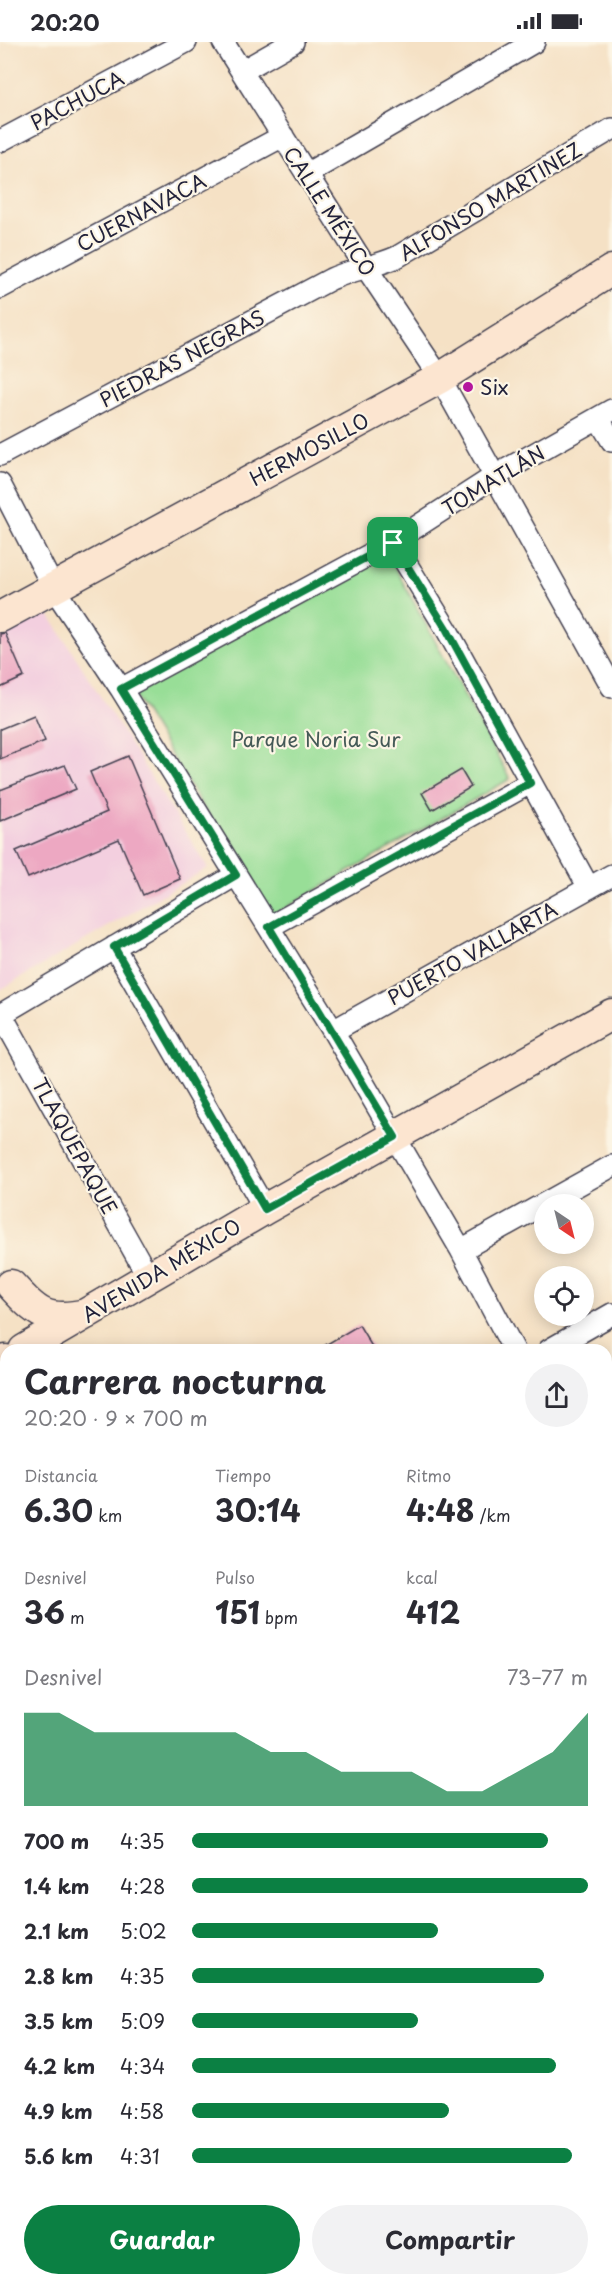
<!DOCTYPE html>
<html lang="es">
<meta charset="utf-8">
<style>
:root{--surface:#fff;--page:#f2f2f3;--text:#2b2b33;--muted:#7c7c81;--accent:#0b8043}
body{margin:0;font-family:"Playpen Sans",sans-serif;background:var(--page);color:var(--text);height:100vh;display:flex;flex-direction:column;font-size:22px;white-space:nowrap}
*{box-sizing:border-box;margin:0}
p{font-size:20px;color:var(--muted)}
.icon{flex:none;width:33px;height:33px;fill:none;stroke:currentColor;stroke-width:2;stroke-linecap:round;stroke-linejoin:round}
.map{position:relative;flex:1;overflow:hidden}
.sheet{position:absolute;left:0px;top:1302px;width:612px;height:942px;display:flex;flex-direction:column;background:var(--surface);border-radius:18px 18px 0 0;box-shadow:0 3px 15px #0003}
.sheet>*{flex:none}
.needle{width:39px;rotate:145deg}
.controls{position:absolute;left:534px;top:1152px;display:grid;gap:12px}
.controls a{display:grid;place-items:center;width:60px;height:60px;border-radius:50%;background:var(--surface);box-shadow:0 3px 15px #0003;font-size:30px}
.pin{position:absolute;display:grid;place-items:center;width:51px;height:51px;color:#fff;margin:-26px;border-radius:12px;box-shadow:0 3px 9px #0006}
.round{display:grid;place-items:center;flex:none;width:63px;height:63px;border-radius:32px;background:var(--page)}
.overview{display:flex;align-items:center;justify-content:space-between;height:102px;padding:0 24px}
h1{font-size:33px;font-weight:700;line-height:45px}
.metrics{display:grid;grid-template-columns:repeat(3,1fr);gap:9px;height:102px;padding:6px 24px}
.metrics div{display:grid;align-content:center}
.metrics b{font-size:30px;font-weight:700}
.metrics small{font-size:16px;font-weight:400}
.metrics p{font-size:16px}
.chart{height:168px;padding:12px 24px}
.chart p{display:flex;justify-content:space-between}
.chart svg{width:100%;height:108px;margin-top:6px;fill:var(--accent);opacity:.7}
.action{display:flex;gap:12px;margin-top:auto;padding:12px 24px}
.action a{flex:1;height:69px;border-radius:36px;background:var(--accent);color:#fff;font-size:24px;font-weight:700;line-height:69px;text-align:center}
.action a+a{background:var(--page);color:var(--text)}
ul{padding:0 24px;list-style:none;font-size:20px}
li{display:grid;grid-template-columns:96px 72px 1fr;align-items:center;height:45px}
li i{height:15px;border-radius:8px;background:var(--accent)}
.status{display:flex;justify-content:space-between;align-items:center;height:42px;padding:0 30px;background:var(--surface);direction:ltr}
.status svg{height:16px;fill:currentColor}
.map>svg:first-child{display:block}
.built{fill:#f3cfdf}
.green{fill:#98de97;stroke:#5d8069;stroke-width:1.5}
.building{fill:#eda8c2}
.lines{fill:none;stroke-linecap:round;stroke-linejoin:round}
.street-casing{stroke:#423f50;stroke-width:24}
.secondary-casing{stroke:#423f50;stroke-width:33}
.street{stroke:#fff;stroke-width:21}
.secondary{stroke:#fce5d0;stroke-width:30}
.route-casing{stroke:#fff;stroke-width:12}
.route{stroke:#0b8043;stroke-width:8}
.poi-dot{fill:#b5179e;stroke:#fcf5e5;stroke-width:2}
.labels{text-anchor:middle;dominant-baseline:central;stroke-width:4.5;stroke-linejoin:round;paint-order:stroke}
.street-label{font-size:20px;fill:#22223b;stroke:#fcf5e5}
.poi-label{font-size:20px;fill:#22223b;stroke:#fcf5e5;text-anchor:start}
.park-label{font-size:20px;fill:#455a57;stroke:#fcf5e5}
</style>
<div class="status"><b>20:20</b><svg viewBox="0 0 49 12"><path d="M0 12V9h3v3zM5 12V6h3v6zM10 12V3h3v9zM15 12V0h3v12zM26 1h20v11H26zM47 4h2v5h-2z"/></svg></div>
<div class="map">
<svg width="612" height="2244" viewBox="0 0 612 2244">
<rect width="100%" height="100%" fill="#fcf5e5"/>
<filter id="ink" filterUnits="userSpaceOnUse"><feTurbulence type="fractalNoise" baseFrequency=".0167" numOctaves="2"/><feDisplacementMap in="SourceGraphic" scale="12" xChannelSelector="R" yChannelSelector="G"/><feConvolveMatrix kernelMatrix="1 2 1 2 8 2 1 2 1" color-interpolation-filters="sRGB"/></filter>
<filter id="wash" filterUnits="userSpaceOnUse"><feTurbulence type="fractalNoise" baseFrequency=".008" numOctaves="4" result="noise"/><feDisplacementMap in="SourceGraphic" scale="24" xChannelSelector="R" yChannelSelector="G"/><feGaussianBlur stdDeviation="1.35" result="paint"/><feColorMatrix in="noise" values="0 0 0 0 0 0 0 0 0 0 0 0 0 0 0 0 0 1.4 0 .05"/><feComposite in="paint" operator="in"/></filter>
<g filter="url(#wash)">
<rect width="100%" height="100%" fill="#f5e1c5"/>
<!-- built -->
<path class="built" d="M36,569L48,571L208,826L0,948V588Z"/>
<!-- green -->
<path class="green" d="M387,511L510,737L270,875L130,646Z"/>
<g id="blocks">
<!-- building -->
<path class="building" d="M5,591L24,635L0,646V592Z
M34,673L45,699L0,717V687Z
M128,714L180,837L143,853L119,797L28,836L16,809L107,770L90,730Z
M65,723L76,747L0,779V748Z
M461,728L471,745L432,768L422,751Z
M359,1283L374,1308H317Z"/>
</g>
</g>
<g filter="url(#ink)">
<use href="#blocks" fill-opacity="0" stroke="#423f50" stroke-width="1.5"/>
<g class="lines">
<defs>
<path id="street" d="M223,0L365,224L440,336L612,645
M242,29L293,0
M0,99L186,0
M308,131L534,0
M0,246L283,94
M598,376L612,399
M0,413L331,237C353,227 375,225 397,215L612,87
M0,442L53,545L121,647L333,989L461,1208L514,1308
M393,500L447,588L589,846
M121,647L393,500L495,434L612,368
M269,885L530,741
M114,905L265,1167
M1,972L149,1236
M0,973L236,833
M333,989L612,833
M461,1208L612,1124
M549,1308L612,1272
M606,1421L612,1417
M606,1470L612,1480
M0,1652L6,1664
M0,1708L6,1701
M606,1721L612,1718
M606,1861L612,1857
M606,2004L612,2001
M0,2065L6,2062
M0,2111L6,2115
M606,2143L612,2140
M218,2238L229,2244
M83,2244L88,2238
M429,2244L439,2238"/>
<path id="secondary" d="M0,575L440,336L612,228
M11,1243C37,1271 46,1281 86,1272
M24,1308L265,1167L612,972
M0,1321L6,1318"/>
</defs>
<!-- street casing -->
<use href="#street" class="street-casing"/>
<!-- secondary casing -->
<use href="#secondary" class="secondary-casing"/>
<!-- street -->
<use href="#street" class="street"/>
<!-- secondary -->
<use href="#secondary" class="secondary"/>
</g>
</g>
<g class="lines" filter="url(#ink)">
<defs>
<path id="route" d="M393,501L447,588L530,741L269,885L395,1095L265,1167L114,905L236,833L121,647Z"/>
</defs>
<!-- route casing -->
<use href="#route" class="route-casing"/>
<!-- route -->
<use href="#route" class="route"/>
</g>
<!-- markers -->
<circle class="poi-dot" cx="468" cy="345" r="6"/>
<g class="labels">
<!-- street labels -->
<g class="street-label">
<text transform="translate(77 58) rotate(-28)">PACHUCA</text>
<text transform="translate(490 159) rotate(-31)">ALFONSO MARTINEZ</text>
<text transform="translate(330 169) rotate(57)">CALLE MÉXICO</text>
<text transform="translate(141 170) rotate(-28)">CUERNAVACA</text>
<text transform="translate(182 316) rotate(-28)">PIEDRAS NEGRAS</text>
<text transform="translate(309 407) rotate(-28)">HERMOSILLO</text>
<text transform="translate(493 438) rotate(-31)">TOMATLÁN</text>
<text transform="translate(472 911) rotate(-29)">PUERTO VALLARTA</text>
<text transform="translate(75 1104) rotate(61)">TLAQUEPAQUE</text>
<text transform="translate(161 1228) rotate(-31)">AVENIDA MÉXICO</text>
</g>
<!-- poi labels -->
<g class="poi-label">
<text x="480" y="345">Six</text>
</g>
<!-- park labels -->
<g class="park-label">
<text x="316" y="697">Parque Noria Sur</text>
</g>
</g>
</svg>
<div class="controls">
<a><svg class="needle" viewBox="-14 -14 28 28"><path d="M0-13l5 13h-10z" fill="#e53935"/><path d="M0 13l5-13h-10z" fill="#7c7c81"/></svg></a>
<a><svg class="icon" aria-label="locate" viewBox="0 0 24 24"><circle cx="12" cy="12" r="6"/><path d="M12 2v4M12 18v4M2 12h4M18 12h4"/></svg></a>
</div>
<div class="pin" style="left:393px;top:501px;background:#1e9e55"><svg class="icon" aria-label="arrive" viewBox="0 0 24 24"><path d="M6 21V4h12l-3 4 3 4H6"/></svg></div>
<section class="sheet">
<div class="overview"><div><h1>Carrera nocturna</h1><p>20:20 · 9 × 700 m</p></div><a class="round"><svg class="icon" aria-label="share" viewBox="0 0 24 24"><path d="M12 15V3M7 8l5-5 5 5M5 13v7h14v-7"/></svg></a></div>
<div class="metrics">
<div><p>Distancia</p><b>6.30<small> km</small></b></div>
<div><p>Tiempo</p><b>30:14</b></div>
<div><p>Ritmo</p><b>4:48<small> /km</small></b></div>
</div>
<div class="metrics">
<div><p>Desnivel</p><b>36<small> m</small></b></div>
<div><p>Pulso</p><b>151<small> bpm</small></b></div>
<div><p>kcal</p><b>412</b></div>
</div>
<div class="chart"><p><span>Desnivel</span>73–77 m</p>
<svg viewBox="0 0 160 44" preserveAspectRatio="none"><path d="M0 44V6L10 6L20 14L30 14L40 14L50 14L60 14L70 22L80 22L90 30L100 30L110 30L120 38L130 38L140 30L150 22L160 6V44z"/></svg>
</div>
<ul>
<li><b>700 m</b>4:35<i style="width:90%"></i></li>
<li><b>1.4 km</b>4:28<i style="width:100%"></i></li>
<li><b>2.1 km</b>5:02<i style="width:62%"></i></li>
<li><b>2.8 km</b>4:35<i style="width:89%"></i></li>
<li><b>3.5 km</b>5:09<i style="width:57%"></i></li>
<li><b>4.2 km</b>4:34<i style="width:92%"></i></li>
<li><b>4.9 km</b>4:58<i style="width:65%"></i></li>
<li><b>5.6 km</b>4:31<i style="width:96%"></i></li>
</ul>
<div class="action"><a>Guardar</a><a>Compartir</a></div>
</section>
</div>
